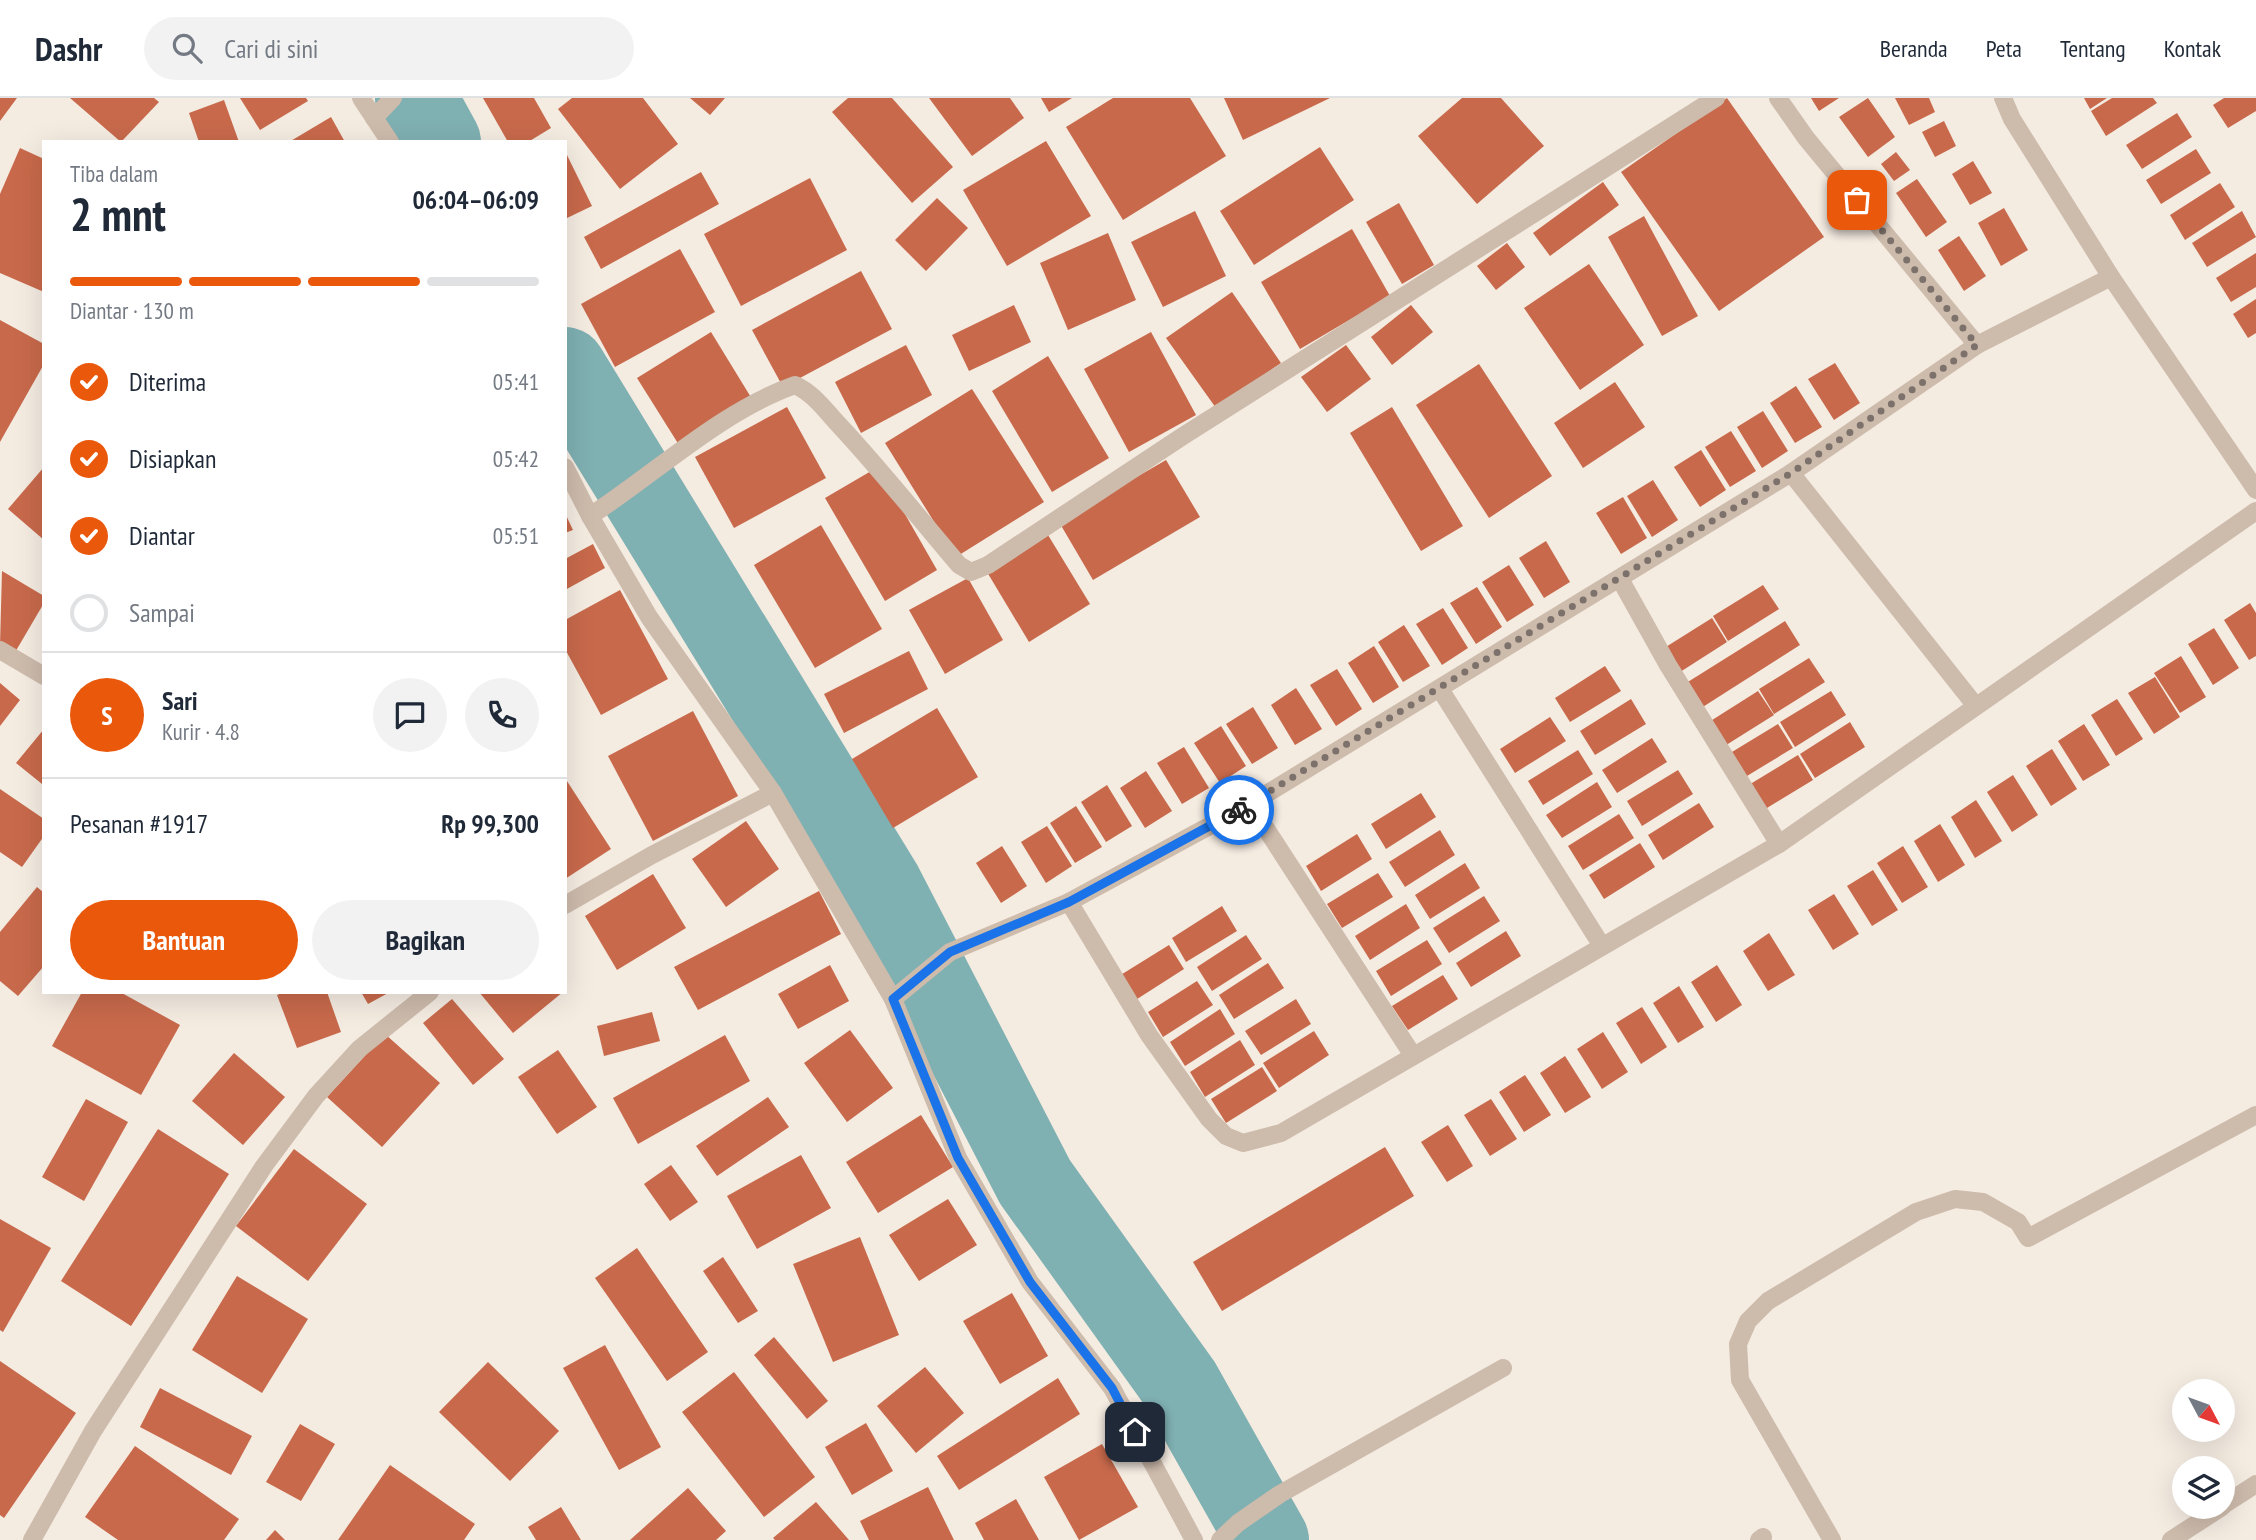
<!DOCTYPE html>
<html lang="id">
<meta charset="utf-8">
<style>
body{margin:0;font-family:"PT Sans Narrow",sans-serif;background:#f2f2f3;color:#1f2937;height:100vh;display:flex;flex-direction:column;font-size:26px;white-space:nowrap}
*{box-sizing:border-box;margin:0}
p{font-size:23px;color:#747a83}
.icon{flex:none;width:38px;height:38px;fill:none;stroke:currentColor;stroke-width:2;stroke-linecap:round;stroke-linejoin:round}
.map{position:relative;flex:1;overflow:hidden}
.drawer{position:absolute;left:42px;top:42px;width:525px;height:854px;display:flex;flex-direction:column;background:#fff;border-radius:0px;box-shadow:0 7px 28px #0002}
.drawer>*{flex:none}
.needle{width:46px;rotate:131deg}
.fabs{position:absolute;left:2172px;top:1281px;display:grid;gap:14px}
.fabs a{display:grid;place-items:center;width:63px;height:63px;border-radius:50%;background:#fff;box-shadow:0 7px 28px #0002;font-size:35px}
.pin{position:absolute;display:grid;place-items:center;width:60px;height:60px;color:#fff;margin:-30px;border-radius:14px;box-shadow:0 4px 10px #0006}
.courier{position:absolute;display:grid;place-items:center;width:70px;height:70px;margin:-35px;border:5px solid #1a73e8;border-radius:50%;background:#fff;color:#222;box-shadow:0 2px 9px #0007}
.overview em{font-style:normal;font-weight:700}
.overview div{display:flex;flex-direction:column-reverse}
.overview{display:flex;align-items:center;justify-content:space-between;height:119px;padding:0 28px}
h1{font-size:46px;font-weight:700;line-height:52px}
.bar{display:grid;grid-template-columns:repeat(4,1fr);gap:10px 7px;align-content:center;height:84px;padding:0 28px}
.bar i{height:9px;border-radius:5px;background:#e0e1e3}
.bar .selected{background:#ea580c}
.bar p{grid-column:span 4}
.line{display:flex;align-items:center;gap:18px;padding:0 28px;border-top:2px solid #e0e1e3}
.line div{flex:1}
.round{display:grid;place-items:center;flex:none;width:74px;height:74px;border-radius:37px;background:#f2f2f3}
ol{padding:0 28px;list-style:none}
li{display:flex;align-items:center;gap:21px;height:77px}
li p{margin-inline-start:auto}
li .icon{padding:7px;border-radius:50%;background:#ea580c;color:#fff;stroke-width:4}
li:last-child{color:#747a83}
li i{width:38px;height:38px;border:4px solid #e0e1e3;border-radius:50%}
.primary-button{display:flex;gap:14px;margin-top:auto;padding:14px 28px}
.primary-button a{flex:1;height:80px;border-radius:42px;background:#ea580c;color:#fff;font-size:28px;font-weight:700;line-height:80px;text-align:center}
.primary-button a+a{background:#f2f2f3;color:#1f2937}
header{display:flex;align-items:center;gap:42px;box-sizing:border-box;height:98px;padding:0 35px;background:#fff;border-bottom:2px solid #e0e1e3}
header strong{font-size:33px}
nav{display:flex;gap:38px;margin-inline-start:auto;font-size:24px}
.search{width:490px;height:63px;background:#f2f2f3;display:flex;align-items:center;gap:18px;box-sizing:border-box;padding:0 24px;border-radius:38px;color:#747a83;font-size:26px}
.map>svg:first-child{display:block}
</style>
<header>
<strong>Dashr</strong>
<div class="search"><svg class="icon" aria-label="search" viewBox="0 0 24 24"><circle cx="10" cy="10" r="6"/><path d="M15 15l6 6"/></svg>Cari di sini</div>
<nav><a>Beranda</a><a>Peta</a><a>Tentang</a><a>Kontak</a></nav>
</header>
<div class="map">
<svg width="2256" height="1442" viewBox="0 0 2256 1442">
<rect width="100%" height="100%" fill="#f4ebe1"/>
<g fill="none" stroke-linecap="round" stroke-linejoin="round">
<g stroke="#7fb0b2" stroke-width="82">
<path d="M416 0 440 44"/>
<path d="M565 270 882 788 1035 1084 1180 1286 1268 1442"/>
</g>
</g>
<g fill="#c8694b">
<path d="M0 0H17L0 23Z"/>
<path d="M70 0H154L159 4 121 44Z"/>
<path d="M240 0H306L308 3 260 32Z"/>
<path d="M483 0H534L551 30 528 44H508Z"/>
<path d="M572 0H643L678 46 620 91 558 11Z"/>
<path d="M690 0H725L710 17Z"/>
<path d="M848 0H892L953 69 912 105 832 14Z"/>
<path d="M929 0H1010L1024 20 972 58Z"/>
<path d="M1041 0H1072L1049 14Z"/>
<path d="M1113 0H1190L1226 58 1123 122 1066 29Z"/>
<path d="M1224 0H1330L1243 42Z"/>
<path d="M1462 0H1501L1544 48 1477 106 1418 38Z"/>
<path d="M1727 0 1824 139 1719 213 1621 74Z"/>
<path d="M1811 0H1839L1819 13Z"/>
<path d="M1868 0 1895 39 1868 59 1839 19Z"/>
<path d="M1895 0H1929L1935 14 1909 27Z"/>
<path d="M2084 0H2107L2090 11Z"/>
<path d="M2112 0H2153L2157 5 2106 38 2091 13Z"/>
<path d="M2224 0H2256V13L2228 30 2213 7Z"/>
<path d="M224 2 239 44H199L189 15Z"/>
<path d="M2177 15 2192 39 2142 71 2126 47Z"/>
<path d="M331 19 345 44H289Z"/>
<path d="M1944 23 1956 48 1935 59 1922 34Z"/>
<path d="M1046 43 1091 118 1007 168 963 92Z"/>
<path d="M1320 49 1354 102 1254 167 1220 113Z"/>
<path d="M20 50 44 61V194L0 175V96Z"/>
<path d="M2196 51 2211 75 2161 106 2146 82Z"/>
<path d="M565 53 592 108 565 121Z"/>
<path d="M1896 54 1910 72 1894 83 1881 66Z"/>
<path d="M1973 63 1992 95 1970 107 1952 76Z"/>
<path d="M701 74 719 106 601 171 584 139Z"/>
<path d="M810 80 847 152 741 208 704 136Z"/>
<path d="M1917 81 1947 124 1926 139 1896 95Z"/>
<path d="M1603 84 1619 107 1550 158 1533 135Z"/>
<path d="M2220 85 2235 109 2185 142 2170 117Z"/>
<path d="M937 100 968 130 926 173 895 142Z"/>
<path d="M1399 105 1434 167 1402 186 1366 124Z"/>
<path d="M2004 110 2028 152 2001 168 1978 125Z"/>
<path d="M1195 113 1226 178 1163 209 1131 144Z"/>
<path d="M2242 113 2256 139 2207 169 2192 145Z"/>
<path d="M1644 118 1698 218 1662 238 1608 139Z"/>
<path d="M1352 131 1390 198 1300 251 1261 184Z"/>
<path d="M1108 135 1136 202 1068 232 1040 165Z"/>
<path d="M1959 138 1986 178 1964 193 1938 152Z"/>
<path d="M1507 145 1525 169 1496 192 1477 168Z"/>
<path d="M680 151 715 214 615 269 581 206Z"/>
<path d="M2256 155V189L2231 204 2216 180Z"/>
<path d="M1589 166 1644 247 1580 292 1524 210Z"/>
<path d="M861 173 892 231 783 289 752 232Z"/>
<path d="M1232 194 1281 265 1216 310 1166 240Z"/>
<path d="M2256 201V235L2248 240 2233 216Z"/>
<path d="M1014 207 1031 244 969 273 952 237Z"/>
<path d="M1411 207 1433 234 1392 267 1371 239Z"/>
<path d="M0 222 44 246V266L0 344Z"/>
<path d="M711 234 752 301 679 347 637 280Z"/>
<path d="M1151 234 1196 317 1129 354 1084 271Z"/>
<path d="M906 247 932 297 861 335 835 284Z"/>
<path d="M1346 247 1371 281 1327 314 1301 279Z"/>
<path d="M1048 258 1109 360 1052 394 992 293Z"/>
<path d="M1835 265 1860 305 1834 322 1808 281Z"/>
<path d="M1479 266 1552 378 1489 420 1416 307Z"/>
<path d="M1615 284 1645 329 1583 370 1554 325Z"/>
<path d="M1796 288 1822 329 1795 345 1770 305Z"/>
<path d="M972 291 1044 404 956 459 885 345Z"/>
<path d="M787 309 826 380 734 430 695 359Z"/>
<path d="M1392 309 1463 428 1421 453 1350 335Z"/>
<path d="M1763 313 1788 353 1762 370 1737 329Z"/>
<path d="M1731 333 1756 373 1730 389 1705 349Z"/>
<path d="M1701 352 1726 392 1700 409 1674 369Z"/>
<path d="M1166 362 1200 419 1093 482 1059 424Z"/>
<path d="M44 369V442L8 411Z"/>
<path d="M878 369 937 472 885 503 825 400Z"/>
<path d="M1653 382 1678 422 1652 439 1627 398Z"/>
<path d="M1623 399 1647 440 1621 456 1596 415Z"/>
<path d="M565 415 573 432 565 435Z"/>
<path d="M821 427 882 531 815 570 754 467Z"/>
<path d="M1048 437 1090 506 1029 544 987 474Z"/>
<path d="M1546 443 1570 484 1544 500 1519 460Z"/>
<path d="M593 446 605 470 565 492V461Z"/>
<path d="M1509 467 1534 507 1507 524 1482 484Z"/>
<path d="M2 473 44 498V505L14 556 0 547Z"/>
<path d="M968 480 1003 542 945 576 909 512Z"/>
<path d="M1763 487 1779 511 1728 543 1713 518Z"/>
<path d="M1477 489 1502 529 1476 546 1450 505Z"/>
<path d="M620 492 668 581 601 617 565 551V522Z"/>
<path d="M2250 505 2256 515V558L2249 562 2224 522Z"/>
<path d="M1443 510 1468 550 1442 567 1416 526Z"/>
<path d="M1712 520 1727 544 1677 576 1661 552Z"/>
<path d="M1785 523 1800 547 1698 612 1683 587Z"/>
<path d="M1404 527 1430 568 1403 584 1378 544Z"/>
<path d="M2214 530 2239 570 2213 587 2188 546Z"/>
<path d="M1374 548 1399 589 1373 605 1348 565Z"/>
<path d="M909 553 928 591 844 635 824 596Z"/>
<path d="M2181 558 2206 599 2180 615 2154 575Z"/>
<path d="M1809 560 1825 584 1774 616 1759 591Z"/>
<path d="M1605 568 1621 593 1570 624 1555 600Z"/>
<path d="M1337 571 1362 611 1336 628 1310 587Z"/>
<path d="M2155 579 2180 619 2154 636 2128 595Z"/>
<path d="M0 585 20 602 0 628Z"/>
<path d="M1296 590 1322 631 1295 647 1271 607Z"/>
<path d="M1758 593 1774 617 1723 649 1709 624Z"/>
<path d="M1831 593 1846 617 1795 649 1780 624Z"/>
<path d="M1631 601 1646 626 1595 657 1580 633Z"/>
<path d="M2117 601 2143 641 2116 658 2091 617Z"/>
<path d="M1253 609 1278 650 1252 666 1226 626Z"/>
<path d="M937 610 978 679 893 730 852 661Z"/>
<path d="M693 613 738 698 653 743 608 658Z"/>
<path d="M1550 619 1566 643 1515 675 1500 651Z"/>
<path d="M1850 624 1865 649 1815 680 1800 656Z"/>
<path d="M1778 626 1793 650 1742 681 1727 657Z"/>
<path d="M2084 626 2110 667 2083 683 2058 643Z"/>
<path d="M1221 628 1246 668 1220 685 1194 645Z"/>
<path d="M44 631V684L42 686 16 665Z"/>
<path d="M1652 640 1667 664 1617 695 1602 672Z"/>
<path d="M1184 649 1209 690 1182 706 1157 665Z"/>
<path d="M2052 651 2077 691 2051 708 2026 668Z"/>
<path d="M1578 652 1593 676 1543 707 1528 683Z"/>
<path d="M1798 657 1813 682 1762 713 1747 688Z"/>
<path d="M1678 672 1693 696 1642 728 1627 703Z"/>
<path d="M1146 673 1172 713 1145 730 1120 690Z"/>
<path d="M2013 677 2038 717 2012 734 1987 694Z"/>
<path d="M565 680 611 751 565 781Z"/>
<path d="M1597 684 1612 709 1562 740 1546 717Z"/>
<path d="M1107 687 1132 728 1106 744 1081 704Z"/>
<path d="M0 691 44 721V738L22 769 0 754Z"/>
<path d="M1421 695 1436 719 1386 751 1371 726Z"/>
<path d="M1976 702 2002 743 1975 760 1951 719Z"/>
<path d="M1699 705 1714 729 1663 762 1648 737Z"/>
<path d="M1076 708 1102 749 1075 765 1050 725Z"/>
<path d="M1619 716 1634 740 1583 772 1568 748Z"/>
<path d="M746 723 779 771 726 809 692 761Z"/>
<path d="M1940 726 1965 767 1938 784 1914 743Z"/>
<path d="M1047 728 1072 768 1046 785 1021 744Z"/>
<path d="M1440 732 1455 757 1405 789 1389 764Z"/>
<path d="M1357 736 1372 761 1321 793 1306 768Z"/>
<path d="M1640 745 1655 769 1604 801 1589 777Z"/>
<path d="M1002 748 1027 788 1001 805 976 765Z"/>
<path d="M1903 748 1928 789 1902 805 1877 765Z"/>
<path d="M1465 765 1480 790 1430 821 1415 797Z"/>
<path d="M1873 772 1898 812 1872 828 1847 788Z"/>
<path d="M1378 775 1393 799 1342 830 1327 806Z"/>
<path d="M653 776 686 830 617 872 585 818Z"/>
<path d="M37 789 44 795V868L18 898 0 883V834Z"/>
<path d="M819 793 841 836 698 912 674 869Z"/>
<path d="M1834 796 1859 836 1833 852 1808 812Z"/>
<path d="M1484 798 1500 823 1449 855 1433 830Z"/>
<path d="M1406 806 1420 830 1370 862 1355 838Z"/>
<path d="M1222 808 1237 833 1186 864 1172 840Z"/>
<path d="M1506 833 1521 858 1471 889 1456 865Z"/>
<path d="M1769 835 1795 877 1768 893 1743 853Z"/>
<path d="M1246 837 1262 861 1212 893 1197 869Z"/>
<path d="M1427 842 1442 866 1391 898 1376 873Z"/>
<path d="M1169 847 1184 871 1134 903 1119 878Z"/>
<path d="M1268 865 1284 890 1234 921 1219 897Z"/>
<path d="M830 867 849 903 798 931 778 896Z"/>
<path d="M1717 867 1742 907 1716 924 1691 884Z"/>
<path d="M1443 877 1458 901 1408 932 1392 908Z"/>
<path d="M1197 883 1213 907 1163 939 1148 914Z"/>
<path d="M1679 888 1704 929 1678 945 1653 905Z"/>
<path d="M82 894H120L180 927 141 997 52 948Z"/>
<path d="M284 894H327L341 934 297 950 277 897Z"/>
<path d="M361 894H390L368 906Z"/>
<path d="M479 894H563L513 935Z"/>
<path d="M452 901 504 961 473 987 423 925Z"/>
<path d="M1296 901 1311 926 1261 957 1245 933Z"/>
<path d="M1642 909 1667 949 1641 966 1616 925Z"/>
<path d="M1220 911 1235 936 1185 968 1170 944Z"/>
<path d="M652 914 660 943 604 958 597 928Z"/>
<path d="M850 932 893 990 847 1024 804 965Z"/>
<path d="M1314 933 1329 957 1279 990 1263 965Z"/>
<path d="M1603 934 1628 974 1602 991 1577 951Z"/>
<path d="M385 936 440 985 382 1049 327 999Z"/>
<path d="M725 937 750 983 638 1046 613 1000Z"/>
<path d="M1240 942 1255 967 1205 999 1190 974Z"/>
<path d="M558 952 597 1009 557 1036 518 979Z"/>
<path d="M234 955 285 999 243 1047 192 1003Z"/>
<path d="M1565 958 1591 999 1565 1015 1540 975Z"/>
<path d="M1262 969 1277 993 1226 1025 1211 1001Z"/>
<path d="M1525 977 1551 1017 1524 1034 1499 994Z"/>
<path d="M768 999 789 1029 717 1078 696 1048Z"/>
<path d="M86 1001 128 1024 84 1103 42 1079Z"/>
<path d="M1491 1001 1517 1041 1490 1058 1464 1017Z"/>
<path d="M921 1017 953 1069 878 1115 846 1064Z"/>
<path d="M1448 1027 1473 1068 1447 1084 1421 1044Z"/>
<path d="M158 1031 229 1076 131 1228 61 1183Z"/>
<path d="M1385 1049 1414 1098 1222 1213 1193 1164Z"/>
<path d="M294 1051 367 1106 308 1183 236 1128Z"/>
<path d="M801 1057 831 1110 757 1151 727 1098Z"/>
<path d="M671 1067 698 1104 670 1123 644 1086Z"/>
<path d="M948 1101 977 1147 919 1183 889 1137Z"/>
<path d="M0 1121 51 1150 3 1234 0 1232Z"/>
<path d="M860 1139 899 1237 833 1264 793 1166Z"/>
<path d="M637 1150 708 1254 667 1283 595 1180Z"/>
<path d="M723 1159 758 1213 738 1225 703 1173Z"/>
<path d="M237 1178 308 1221 262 1295 192 1252Z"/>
<path d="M1012 1195 1048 1258 1000 1286 963 1223Z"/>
<path d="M774 1239 828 1303 807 1321 754 1257Z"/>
<path d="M605 1247 661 1349 619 1372 563 1270Z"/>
<path d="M0 1263 76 1315 4 1420 0 1417Z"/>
<path d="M488 1264 559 1333 510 1383 439 1314Z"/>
<path d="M925 1269 964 1315 916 1355 877 1308Z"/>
<path d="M734 1274 815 1379 764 1419 682 1314Z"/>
<path d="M1058 1280 1080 1316 959 1392 937 1358Z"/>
<path d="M160 1290 252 1338 231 1377 140 1329Z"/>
<path d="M866 1325 893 1373 852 1397 825 1349Z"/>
<path d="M300 1326 335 1346 301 1403 266 1384Z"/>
<path d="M1102 1346 1138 1409 1079 1442 1044 1379Z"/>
<path d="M135 1348 239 1421 224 1442H118L85 1419Z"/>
<path d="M390 1367 475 1426 464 1442H338Z"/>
<path d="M928 1389 954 1442H869L860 1423Z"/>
<path d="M688 1390 726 1433 716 1442H630Z"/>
<path d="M1016 1401 1039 1442H984L975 1425Z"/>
<path d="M816 1404 849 1442H775L773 1440Z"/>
<path d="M561 1409 581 1442H536L528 1429Z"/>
<path d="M275 1432 285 1442H266Z"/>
</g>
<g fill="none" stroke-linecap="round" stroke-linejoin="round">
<g stroke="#cdbbac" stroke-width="18">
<path d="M361 0 390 44"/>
<path d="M1778 0 1806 40 1977 247"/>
<path d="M2003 0 2012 21 2111 179"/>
<path d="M374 20 393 0"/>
<path d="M565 369 590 418 649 519 773 695 893 901 958 1060 1030 1184 1112 1290 1194 1442"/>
<path d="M1791 375 1975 607"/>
<path d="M590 418C655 376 721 313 795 287 813 295 825 312 839 327 881 372 919 420 959 467L971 474 988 467 1183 338 1716 0"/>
<path d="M1620 481 1668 567 1779 746"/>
<path d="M0 552 44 578"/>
<path d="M1440 591 1602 848"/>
<path d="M1250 706 1412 956"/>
<path d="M1069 804 1149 937 1209 1021 1226 1038 1243 1045 1281 1035 1779 746 2256 413"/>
<path d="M565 807 652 757 773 695"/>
<path d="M893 901 950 854 1069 804 1250 706 1791 375 1977 247 2111 179 2256 392"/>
<path d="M2222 1408 2256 1386"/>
<path d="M32 1442 93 1333 264 1068 316 998 359 951 430 894"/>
<path d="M1220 1442 1238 1425 1280 1396 1503 1270"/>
<path d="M1759 1442 1763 1439"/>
<path d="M1832 1442 1740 1282 1738 1246 1748 1223 1768 1203 1916 1114 1955 1101 1983 1104 2018 1124 2028 1140 2256 1017"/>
<path d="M2171 1442 2222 1409"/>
</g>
</g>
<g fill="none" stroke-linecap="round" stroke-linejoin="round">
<path stroke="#7c716b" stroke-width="7" stroke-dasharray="0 12.6" d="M1239 712 1791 375 1977 247 1857 102"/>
<path stroke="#1a73e8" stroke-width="9" d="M1135 1334 1112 1290 1030 1184 958 1060 893 901 950 854 1069 804 1239 712"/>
</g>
</svg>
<div class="fabs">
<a><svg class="needle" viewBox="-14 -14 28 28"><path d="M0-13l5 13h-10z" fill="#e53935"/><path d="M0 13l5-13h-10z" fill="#747a83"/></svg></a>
<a><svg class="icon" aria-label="layers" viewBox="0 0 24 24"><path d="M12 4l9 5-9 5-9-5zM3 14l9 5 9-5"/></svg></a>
</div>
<div class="pin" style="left:1857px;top:102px;background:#ea580c"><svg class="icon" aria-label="bag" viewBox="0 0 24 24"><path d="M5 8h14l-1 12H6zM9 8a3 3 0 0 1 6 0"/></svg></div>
<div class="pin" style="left:1135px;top:1334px;background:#1f2937"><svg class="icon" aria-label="home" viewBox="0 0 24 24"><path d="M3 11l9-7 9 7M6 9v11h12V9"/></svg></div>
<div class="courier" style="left:1239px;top:712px"><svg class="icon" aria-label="bike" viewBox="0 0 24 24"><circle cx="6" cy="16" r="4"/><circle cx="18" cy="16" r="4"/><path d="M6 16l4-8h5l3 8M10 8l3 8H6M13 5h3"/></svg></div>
<section class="drawer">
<div class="overview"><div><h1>2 mnt</h1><p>Tiba dalam</p></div><em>06:04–06:09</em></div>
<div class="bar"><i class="selected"></i><i class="selected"></i><i class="selected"></i><i></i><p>Diantar · 130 m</p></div>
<ol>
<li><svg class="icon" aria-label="check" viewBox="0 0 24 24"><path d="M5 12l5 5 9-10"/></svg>Diterima<p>05:41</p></li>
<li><svg class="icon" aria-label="check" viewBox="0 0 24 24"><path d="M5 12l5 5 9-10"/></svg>Disiapkan<p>05:42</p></li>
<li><svg class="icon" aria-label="check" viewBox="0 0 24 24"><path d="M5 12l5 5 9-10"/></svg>Diantar<p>05:51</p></li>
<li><i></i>Sampai</li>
</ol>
<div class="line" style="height:126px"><b class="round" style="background:#ea580c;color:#fff">S</b><div><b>Sari</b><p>Kurir · 4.8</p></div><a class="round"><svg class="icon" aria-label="chat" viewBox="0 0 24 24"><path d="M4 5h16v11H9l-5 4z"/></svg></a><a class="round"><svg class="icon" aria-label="phone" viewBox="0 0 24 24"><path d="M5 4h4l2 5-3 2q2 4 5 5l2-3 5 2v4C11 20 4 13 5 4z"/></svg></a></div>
<div class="line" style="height:91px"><div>Pesanan #1917</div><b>Rp 99,300</b></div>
<div class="primary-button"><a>Bantuan</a><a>Bagikan</a></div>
</section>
</div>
